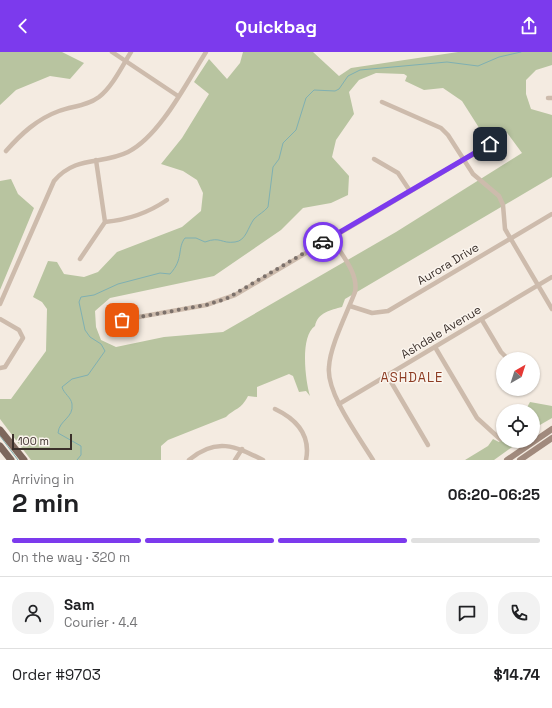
<!DOCTYPE html>
<meta charset="utf-8">
<style>
body{margin:0;font-family:"Space Grotesk",sans-serif;background:#f2f2f2;color:#202124;height:100vh;display:flex;flex-direction:column;font-size:15px;white-space:nowrap}
*{box-sizing:border-box;margin:0}
p{font-size:13px;color:#757577}
.icon{flex:none;width:22px;height:22px;fill:none;stroke:currentColor;stroke-width:2;stroke-linecap:round;stroke-linejoin:round}
.map{position:relative;height:408px;overflow:hidden}
.drawer{display:flex;flex-direction:column;background:#fff;flex:1}
.drawer>*{flex:none}
.needle{width:26px;rotate:39deg}
.buttons{position:absolute;left:496px;top:300px;display:grid;gap:8px}
.buttons a{display:grid;place-items:center;width:44px;height:44px;border-radius:50%;background:#fff;box-shadow:0 1px 3px #0004;font-size:20px}
.scale{position:absolute;left:12px;bottom:10px;width:60px;box-sizing:border-box;padding-left:4px;border:2px solid #3b302b;border-top:0;font-size:11px;line-height:14px;white-space:nowrap;color:#3b302b;-webkit-text-stroke:3px #fbf5ee;paint-order:stroke}
.pin{position:absolute;display:grid;place-items:center;width:34px;height:34px;color:#fff;margin:-17px;border-radius:8px;box-shadow:0 2px 6px #0006}
.courier{position:absolute;display:grid;place-items:center;width:40px;height:40px;margin:-20px;border:3px solid #7c3aed;border-radius:50%;background:#fff;color:#222;box-shadow:0 1px 5px #0007}
.summary em{font-style:normal;font-weight:700}
.summary div{display:flex;flex-direction:column-reverse}
.summary{display:flex;align-items:center;justify-content:space-between;height:68px;padding:0 12px}
h1{font-size:26px;font-weight:700;line-height:30px}
.bar{display:grid;grid-template-columns:repeat(4,1fr);gap:6px 4px;align-content:center;height:48px;padding:0 12px}
.bar i{height:5px;border-radius:3px;background:#e0e0e0}
.bar .current{background:#7c3aed}
.bar p{grid-column:span 4}
.line{display:flex;align-items:center;gap:10px;padding:0 12px;border-top:1px solid #e0e0e0}
.line div{flex:1}
.round{display:grid;place-items:center;flex:none;width:42px;height:42px;border-radius:16px;background:#f2f2f2}
header{display:flex;justify-content:space-between;align-items:center;height:52px;padding:0 12px;background:#7c3aed;color:#fff;font-size:18px;font-weight:700}
.map>svg:first-child{display:block}
</style>
<header><svg class="icon" aria-label="back" viewBox="0 0 24 24"><path d="M15 5l-7 7 7 7"/></svg>Quickbag<svg class="icon" aria-label="share" viewBox="0 0 24 24"><path d="M12 15V3M7 8l5-5 5 5M5 13v7h14v-7"/></svg></header>
<div class="map">
<svg width="552" height="408" viewBox="0 0 552 408">
<rect width="100%" height="100%" fill="#f4ebe1"/>
<g fill="#b8c4a0" fill-rule="evenodd">
<path d="M0 0H62L84 11 70 27 50 24 16 38 0 53Z"/>
<path d="M243 0H313L339 24 351 16 458 0H552V13L536 18 526 28V42L531 57 552 63V125L345 247 342 255C331 258 318 260 315 274 300 284 305 327 310 344L306 339 299 340 293 324 289 322 257 335V345L248 344C241 358 235 356 226 365L168 388 161 394V408H31L0 367V347H11L46 299 47 257 42 250 33 245 48 209 57 210 64 222 84 225 98 220 117 200 182 175 201 159 203 141 197 128 183 119 161 112 182 86 209 42 194 30 209 7 227 27 240 11ZM376 21 404 22 407 24 405 29 424 38 443 36 462 49 483 82 497 75 505 78 522 101 396 180 223 280 164 285 116 295 101 288 96 275 95 259 110 246 214 224 281 178 303 156 331 151 348 143 349 124 332 105 336 88 354 62 349 40 359 28Z"/>
<path d="M11 127 18 142 34 156 0 238V129Z"/>
<path d="M530 350 552 354V366L533 377V359H525Z"/>
<path d="M503 384V389L519 390 494 408H465L488 394 493 387 499 390Z"/>
</g>
<g fill="none" stroke-linecap="round" stroke-linejoin="round">
<g stroke="#7fb0b2" stroke-width="1">
<path d="M0 384 18 408"/>
<path d="M77 408 81 403V394L58 381C59 368 74 366 72 352 71 345 64 342 62 335L72 327 88 323 105 299 101 292 90 285 85 278 79 250 81 245 94 243 118 232 160 221 170 222C184 207 177 196 185 186H196L205 190C221 184 221 192 235 190 246 189 248 175 254 167 259 162 264 160 268 155L273 115 279 107 283 91 296 78 306 46 314 38 335 39 339 37 348 24 360 18 447 10 478 14 499 5 521 0"/>
</g>
<g stroke="#cdbbac" stroke-width="4.5">
<path d="M112 0 178 44"/>
<path d="M548 46H552"/>
<path d="M382 50 441 76 448 83 473 122 499 144 503 153 505 177 552 257"/>
<path d="M6 99C21 82 37 67 59 59 73 54 87 54 99 45 113 34 122 14 131 0"/>
<path d="M374 107 398 121 410 139"/>
<path d="M105 170C127 168 148 161 167 148"/>
<path d="M331 185C340 201 359 221 355 240 347 261 330 294 329 315 326 341 359 385 373 408"/>
<path d="M80 207 105 170 96 108"/>
<path d="M0 252 54 129C76 103 102 113 128 100 160 84 187 30 206 0"/>
<path d="M350 254 372 261 388 259 552 162"/>
<path d="M0 267 19 278 23 286 5 315 0 316"/>
<path d="M122 268 206 253 235 243 504 84"/>
<path d="M482 268 501 300 508 307"/>
<path d="M435 295 477 366 500 387"/>
<path d="M387 323 428 393"/>
<path d="M339 352 552 225"/>
<path d="M275 357C296 367 311 383 306 408"/>
<path d="M189 408C216 385 235 394 263 408"/>
<path d="M235 408 242 397"/>
</g>
<g stroke="#a18a7d" stroke-width="6">
<path d="M507 408 552 377"/>
<path d="M520 408 552 386"/>
</g>
<g stroke="#7d675c" stroke-width="7">
<path d="M0 378 24 408"/>
<path d="M0 394 11 408"/>
</g>
</g>
<g fill="none" stroke-linecap="round" stroke-linejoin="round">
<path stroke="#7c716b" stroke-width="4" stroke-dasharray="0 7.2" d="M122 268 206 253 226 247 323 190"/>
<path stroke="#7c3aed" stroke-width="5" d="M323 190 490 92"/>
</g>
<g text-anchor="middle" dominant-baseline="central" stroke-width="3" stroke-linejoin="round" paint-order="stroke">
<g font-size="12" fill="#3b302b" stroke="#fbf5ee">
<text transform="translate(448 212) rotate(-31)">Aurora Drive</text>
<text transform="translate(441 280) rotate(-31)">Ashdale Avenue</text>
</g>
<g font-size="13" letter-spacing="1" fill="#8c3b22" stroke="#fbf5ee">
<text x="412" y="325">ASHDALE</text>
</g>
</g>
</svg>
<div class="buttons">
<a><svg class="needle" viewBox="-14 -14 28 28"><path d="M0-13l5 13h-10z" fill="#e53935"/><path d="M0 13l5-13h-10z" fill="#757577"/></svg></a>
<a><svg class="icon" aria-label="locate" viewBox="0 0 24 24"><circle cx="12" cy="12" r="6"/><path d="M12 2v4M12 18v4M2 12h4M18 12h4"/></svg></a>
</div>
<div class="scale">100 m</div>
<div class="pin" style="left:122px;top:268px;background:#ea580c"><svg class="icon" aria-label="bag" viewBox="0 0 24 24"><path d="M5 8h14l-1 12H6zM9 8a3 3 0 0 1 6 0"/></svg></div>
<div class="pin" style="left:490px;top:92px;background:#1f2937"><svg class="icon" aria-label="home" viewBox="0 0 24 24"><path d="M3 11l9-7 9 7M6 9v11h12V9"/></svg></div>
<div class="courier" style="left:323px;top:190px"><svg class="icon" aria-label="car" viewBox="0 0 24 24"><path d="M5 17H2v-5l4-1 3-4h7l3 4 3 1v5h-3M9 17h6M6 11h13"/><circle cx="7" cy="17" r="2"/><circle cx="17" cy="17" r="2"/></svg></div>
</div>
<section class="drawer">
<div class="summary"><div><h1>2 min</h1><p>Arriving in</p></div><em>06:20–06:25</em></div>
<div class="bar"><i class="current"></i><i class="current"></i><i class="current"></i><i></i><p>On the way · 320 m</p></div>
<div class="line" style="height:72px"><a class="round"><svg class="icon" aria-label="person" viewBox="0 0 24 24"><circle cx="12" cy="8" r="4"/><path d="M4 21q1-7 8-7t8 7"/></svg></a><div><b>Sam</b><p>Courier · 4.4</p></div><a class="round"><svg class="icon" aria-label="chat" viewBox="0 0 24 24"><path d="M4 5h16v11H9l-5 4z"/></svg></a><a class="round"><svg class="icon" aria-label="phone" viewBox="0 0 24 24"><path d="M5 4h4l2 5-3 2q2 4 5 5l2-3 5 2v4C11 20 4 13 5 4z"/></svg></a></div>
<div class="line" style="height:52px"><div>Order #9703</div><b>$14.74</b></div>
</section>
